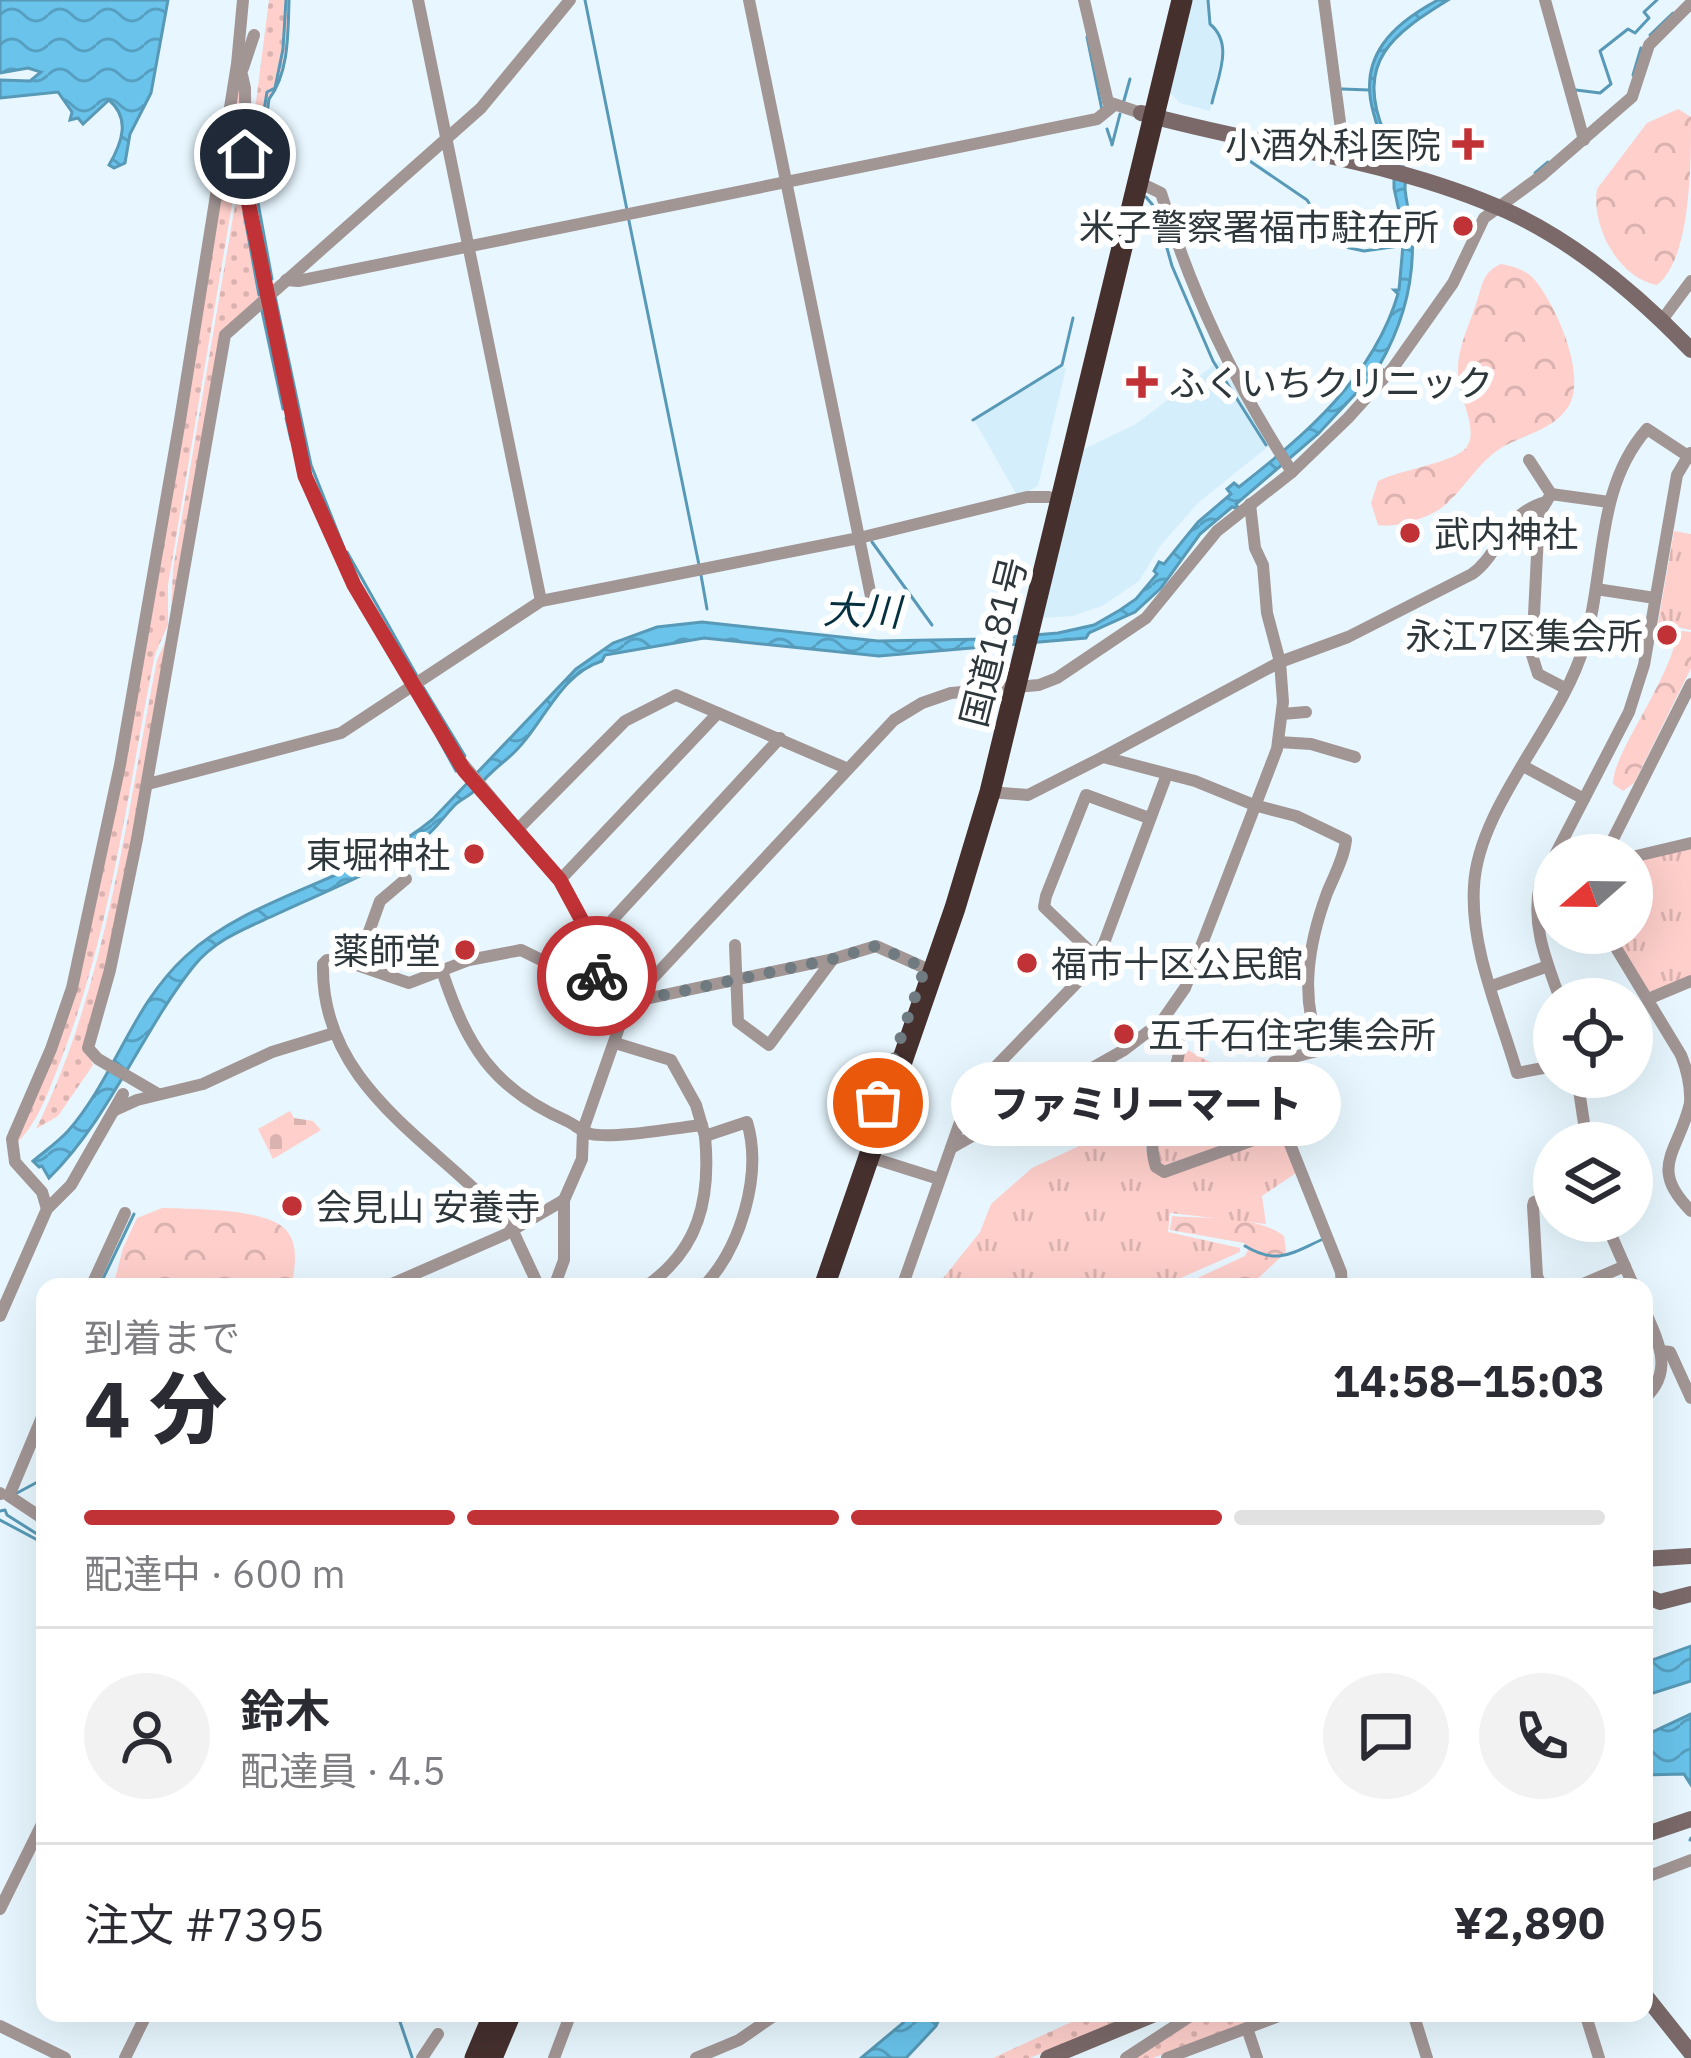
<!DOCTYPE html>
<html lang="ja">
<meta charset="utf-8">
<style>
body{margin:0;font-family:"IBM Plex Sans","Noto Sans JP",sans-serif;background:#f2f2f3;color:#2b2b33;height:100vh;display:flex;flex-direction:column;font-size:45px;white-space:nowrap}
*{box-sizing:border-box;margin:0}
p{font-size:39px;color:#7c7c81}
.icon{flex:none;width:66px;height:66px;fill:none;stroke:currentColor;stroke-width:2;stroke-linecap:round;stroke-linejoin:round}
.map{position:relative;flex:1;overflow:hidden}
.drawer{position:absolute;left:36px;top:1278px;width:1617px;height:744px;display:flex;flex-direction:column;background:#fff;border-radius:24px;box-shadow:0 12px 48px #0002}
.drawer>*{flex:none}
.needle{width:78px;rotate:250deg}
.controls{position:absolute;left:1533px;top:834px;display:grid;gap:24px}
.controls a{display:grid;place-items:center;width:120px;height:120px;border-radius:50%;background:#fff;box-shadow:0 12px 48px #0002;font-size:60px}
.pin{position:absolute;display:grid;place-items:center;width:102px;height:102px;color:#fff;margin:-51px;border:6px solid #fff;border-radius:50%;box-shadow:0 3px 12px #0007}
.courier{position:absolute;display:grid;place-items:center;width:120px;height:120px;margin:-60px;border:9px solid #c13237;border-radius:50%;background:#fff;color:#222;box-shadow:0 3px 15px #0007}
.bubble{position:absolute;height:84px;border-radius:42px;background:#fff;box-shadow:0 12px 48px #0002;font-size:39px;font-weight:800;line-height:84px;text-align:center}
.headline em{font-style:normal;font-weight:800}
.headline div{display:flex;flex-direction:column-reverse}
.headline{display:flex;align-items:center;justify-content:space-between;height:204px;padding:0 48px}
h1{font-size:78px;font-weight:800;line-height:90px}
.bar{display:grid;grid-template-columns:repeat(4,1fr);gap:18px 12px;align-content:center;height:144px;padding:0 48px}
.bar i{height:15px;border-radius:9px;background:#e1e1e2}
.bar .selected{background:#c13237}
.bar p{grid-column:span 4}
.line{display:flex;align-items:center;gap:30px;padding:0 48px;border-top:3px solid #e1e1e2}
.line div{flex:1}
.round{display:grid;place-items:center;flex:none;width:126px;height:126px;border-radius:63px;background:#f2f2f3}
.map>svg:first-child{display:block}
</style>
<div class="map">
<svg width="1691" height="2058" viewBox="0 0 1691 2058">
<defs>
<pattern id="grass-dots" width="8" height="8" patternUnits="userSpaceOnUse" patternTransform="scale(3)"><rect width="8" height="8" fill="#fecfcb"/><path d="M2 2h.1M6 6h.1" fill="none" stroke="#dab2af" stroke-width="1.8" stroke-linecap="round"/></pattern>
<pattern id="forest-crowns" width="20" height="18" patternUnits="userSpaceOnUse" patternTransform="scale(3)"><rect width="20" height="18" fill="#fecfcb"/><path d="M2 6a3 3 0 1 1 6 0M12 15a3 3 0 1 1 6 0" fill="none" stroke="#dab2af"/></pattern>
<pattern id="cemetery-stones" width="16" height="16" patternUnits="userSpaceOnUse" patternTransform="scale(3)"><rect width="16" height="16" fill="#fecfcb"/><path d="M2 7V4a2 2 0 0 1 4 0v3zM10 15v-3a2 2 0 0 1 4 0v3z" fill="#dab2af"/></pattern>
<pattern id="park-tufts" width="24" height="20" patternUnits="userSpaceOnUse" patternTransform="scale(3)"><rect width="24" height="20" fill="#fecfcb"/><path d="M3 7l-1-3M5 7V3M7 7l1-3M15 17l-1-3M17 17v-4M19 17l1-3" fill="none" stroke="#dab2af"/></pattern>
<pattern id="water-waves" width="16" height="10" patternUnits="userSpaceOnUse" patternTransform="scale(3)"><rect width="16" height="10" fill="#69c3eb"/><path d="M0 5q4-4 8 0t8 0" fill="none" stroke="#579fc0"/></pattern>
</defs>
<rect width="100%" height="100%" fill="#e8f7ff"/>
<g fill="#d4eefc">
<path d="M1192 0H1207L1209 23 1218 33 1222 50 1210 111 1180 103 1169 92Z"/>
<path d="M1219 361 1270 445 1199 502 1160 546 1139 581 1102 606 1073 616 1042 618 1082 450 1136 424Z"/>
<path d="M1061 367 1066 368 1038 486 1018 497 974 420Z"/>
</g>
<g fill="url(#grass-dots)">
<path d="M269 0H289L286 48 277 87 268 100 255 185 273 284 269 282 248 165Z"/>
<path d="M240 79V157L168 585V625L155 654C128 789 111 931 61 1060 49 1089 40 1119 18 1142V1130L75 984Z"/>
<path d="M242 164 262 295 227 328 171 612 173 569Z"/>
<path d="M170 632 114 946 86 1046 93 1065 58 1116 36 1129C107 985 126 817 157 660Z"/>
<path d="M1091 2013H1136L1030 2058H993Z"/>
<path d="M1201 2013H1272L1153 2058H1131Z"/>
</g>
<g fill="url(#forest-crowns)">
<path d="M1678 109 1691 117C1691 164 1691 259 1657 285 1618 278 1591 226 1597 189L1647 123Z"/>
<path d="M1501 264C1513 266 1526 270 1534 279 1556 305 1588 376 1568 407 1553 431 1520 435 1498 450 1475 466 1462 493 1440 509 1425 519 1395 528 1378 525L1371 503 1378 481C1399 470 1453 463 1466 448 1479 432 1461 401 1459 383 1454 352 1468 330 1477 301 1483 283 1483 272 1501 264Z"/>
<path d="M1682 631 1691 632V668L1634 783 1623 791 1613 784C1612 754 1671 679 1677 633Z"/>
<path d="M162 1208C190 1209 267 1208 286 1230 300 1246 294 1268 292 1287H113L123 1248 137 1218Z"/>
<path d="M1172 1216C1206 1219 1256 1215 1284 1236L1286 1252 1249 1287H1178L1245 1256 1248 1250 1244 1243 1170 1230Z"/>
</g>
<path fill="url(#cemetery-stones)" d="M290 1111 294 1118 313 1121 321 1130 273 1159 258 1129Z"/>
<g fill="url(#park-tufts)">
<path d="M1674 531 1691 534V630L1658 623Z"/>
<path d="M1691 848V977L1649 992 1612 933H1632V862Z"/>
<path d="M1184 1048 1259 1088 1277 1123 1273 1129 1162 1166 1152 1145Z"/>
<path d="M1154 1111C1148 1133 1139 1153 1156 1172L1277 1135 1282 1138 1296 1173 1262 1196 1266 1224 1170 1213 1168 1232 1240 1248V1252L1160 1287H936L980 1232 991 1204 1032 1168Z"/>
</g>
<g fill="url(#water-waves)" stroke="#5799b6" stroke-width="3">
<path d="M0 0H168L151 93 130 134 125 163 114 168 109 165C123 141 130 118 109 100L83 124 78 118 70 120 72 112 58 92 0 98V80L30 81 41 72 28 68 0 73Z"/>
<path d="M1438 0H1448C1393 34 1355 61 1384 132 1389 146 1403 155 1406 169 1407 175 1405 182 1405 188 1406 203 1411 218 1412 234 1415 281 1402 326 1379 366L1384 371 1378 378 1373 375 1318 434 1236 504 1239 509 1232 507 1200 534 1161 588 1135 612 1089 633 1086 638 879 656 704 638 605 655 602 661C557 675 542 730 508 758 495 769 487 775 476 789 472 795 461 799 455 805 444 816 436 829 424 838 380 871 326 891 277 914 247 928 215 939 193 967 141 1033 110 1118 49 1178L42 1166 39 1167 33 1161C45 1151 58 1142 68 1131 115 1077 132 1005 186 956 253 894 362 879 433 819L576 669 613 643 657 627 702 622 878 641 986 639 1058 633 1094 625 1120 610 1136 599 1157 574 1154 571 1159 562 1164 564 1198 522 1231 494 1227 489 1234 483 1239 487C1305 435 1373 378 1398 294L1394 290H1399L1404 234 1394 188V153C1380 140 1378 129 1373 111 1358 56 1393 24 1438 0Z"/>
<path d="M1691 1646V1681L1644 1696V1663Z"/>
<path d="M1691 1714V1785L1684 1774 1644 1775V1736Z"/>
<path d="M909 2013H942L936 2026 906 2058H861L903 2023Z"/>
</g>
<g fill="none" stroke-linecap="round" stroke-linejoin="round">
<g stroke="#5799b6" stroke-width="3">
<path d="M585 0 627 210"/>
<path d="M1208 0 1210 24C1234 44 1218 76 1212 103"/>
<path d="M1650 35 1673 13"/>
<path d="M1087 37 1102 110"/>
<path d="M1633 75 1641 48"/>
<path d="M1342 89 1369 90"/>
<path d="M1576 90 1600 93 1611 84 1600 51 1628 29 1635 33 1649 18 1644 12 1657 0"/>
<path d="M1123 104 1130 79"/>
<path d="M1107 129 1112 144"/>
<path d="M1112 145 1120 114"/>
<path d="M1238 153 1307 200 1336 245 1364 251 1406 245"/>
<path d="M1535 173 1548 162"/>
<path d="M252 183 267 92 275 88 283 49 286 0"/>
<path d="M1146 197 1156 209 1172 266 1213 361 1266 445"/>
<path d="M244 213 259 295"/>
<path d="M629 221 699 565"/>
<path d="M272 279 256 192 269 99C289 73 288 33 289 0"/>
<path d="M275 296 311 465 344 548"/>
<path d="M262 311 283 409"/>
<path d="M286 418 291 440"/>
<path d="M973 420 1062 365 1073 318"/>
<path d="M872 542 932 625"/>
<path d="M347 552 417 676"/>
<path d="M701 575 707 609"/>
<path d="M423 687 465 756"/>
<path d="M438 738 456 771"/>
<path d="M1245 1246C1277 1265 1290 1254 1321 1240"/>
<path d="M99 1287 134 1214"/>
<path d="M17 1493 45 1478"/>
<path d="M0 1511 5 1510 7 1515 45 1539"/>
<path d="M0 1520 45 1544"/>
<path d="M1690 1840 1691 1838"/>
<path d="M397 2013 412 2057"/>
<path d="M1289 2017 1300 2013"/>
</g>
<g stroke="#a29695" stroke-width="12">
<path d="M418 0 541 601"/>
<path d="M749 0 874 611"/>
<path d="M1084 0 1108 102 1141 113"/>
<path d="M1324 0 1343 145 1339 158"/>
<path d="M1545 0 1584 140"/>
<path d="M240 66 245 88 246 191 305 476 354 585 453 752 560 880 581 917 593 941 599 986"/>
<path d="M243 68 254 35"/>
<path d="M1138 182 1161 193C1192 295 1234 382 1292 472"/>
<path d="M286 280 298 281 1097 119 1113 106"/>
<path d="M1662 320 1691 281"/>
<path d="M1529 460 1551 494"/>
<path d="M1250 504 1255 548 1263 565 1267 613 1280 662 1348 637 1472 574C1500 555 1503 513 1546 502"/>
<path d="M1596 589 1655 598"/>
<path d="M1565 688 1538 674 1532 655 1539 514 1551 494 1609 502"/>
<path d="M1282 714 1306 712"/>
<path d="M1278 742 1311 744 1355 757"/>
<path d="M1523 766 1584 799"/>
<path d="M148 784 341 733 541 601 859 538 1027 497H1049"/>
<path d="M989 792 1028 795 1103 757 1195 781 1254 805 1296 816 1346 840C1344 858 1334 876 1327 893 1308 945 1299 998 1321 1050L1274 1062 1261 1082 1284 1129"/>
<path d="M517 830 625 721 676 695 846 768"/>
<path d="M1605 855 1691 684"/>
<path d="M1632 857 1691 843"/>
<path d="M560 880 718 713"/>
<path d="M1607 933 1681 1055C1687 1070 1691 1086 1690 1103 1679 1152 1647 1167 1691 1211"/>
<path d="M593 941 780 738"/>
<path d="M735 945 738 1022 769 1045 833 959"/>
<path d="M1096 957 1044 907 1046 896 1086 795 1149 818"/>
<path d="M357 965 380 901 406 879"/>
<path d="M442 971C467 1046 492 1088 567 1121 575 1125 583 1132 591 1134 613 1139 676 1128 702 1125"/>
<path d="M1492 986 1548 966"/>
<path d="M639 993 650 998 833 959 876 946 925 968"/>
<path d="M1560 999C1546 960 1531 925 1540 884L1629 712 1644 665 1677 475 1690 453"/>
<path d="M1648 999 1691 981"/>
<path d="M1162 1021 1176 1031C1193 1067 1138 1114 1156 1167L1164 1172 1284 1129 1341 1272 1342 1287"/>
<path d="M615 1043 671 1060 696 1105 705 1136 747 1122C763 1175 740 1249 703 1287"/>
<path d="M1321 1050 1352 1041"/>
<path d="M1554 1066 1517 1073C1500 1014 1470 949 1474 886 1478 806 1562 723 1584 646 1606 573 1594 489 1647 429L1691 458"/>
<path d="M1577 1077 1587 1143"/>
<path d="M158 1094 98 1059 88 1048 110 970 137 839 225 335 481 108 570 0"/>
<path d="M115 1110 137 1100 203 1084 272 1052 334 1033"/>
<path d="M951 1148 1124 1050 1162 1021 1185 988 1277 749 1283 702 1280 662 1103 757"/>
<path d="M866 1156 939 1179"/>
<path d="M47 1209 42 1192 15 1162 12 1139 51 1049 72 988 120 765 180 420 237 64 243 0"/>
<path d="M1605 1221 1634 1287"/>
<path d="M91 1287 125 1213"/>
<path d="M385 1287 504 1235 564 1200"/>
<path d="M539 1287 512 1229 500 1214C428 1138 320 1083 323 964L327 960 357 965 409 983 469 960 521 950 629 1003"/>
<path d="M554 1287 564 1260V1200L582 1159 583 1130 622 1019 639 993 894 720 922 703 951 693 1039 685 1057 678 1146 618 1217 531 1292 472 1348 418 1393 368 1453 283 1484 218 1541 176 1632 97 1649 45 1691 3"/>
<path d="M645 1287C699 1250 711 1199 705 1136"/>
<path d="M902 1287 965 1108 979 1084 1089 970 1104 943 1167 774"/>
<path d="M1542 1287 1537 1276 1533 1206 1534 1202 1554 1194"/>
<path d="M1576 1287 1625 1266"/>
<path d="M1644 1309C1658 1341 1675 1371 1644 1399"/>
<path d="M0 1316 47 1209 71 1185 123 1094"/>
<path d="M1661 1351 1670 1352 1691 1398"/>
<path d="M45 1410 9 1496 45 1520"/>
<path d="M0 1493 1 1494"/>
<path d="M1644 1878 1691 1860"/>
<path d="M0 1909 45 1818"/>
<path d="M1413 2013 1427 2058"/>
<path d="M1585 2013 1599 2058"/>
<path d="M0 2026 65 2058"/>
<path d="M1247 2028 1257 2058"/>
<path d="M125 2058 147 2013"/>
<path d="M422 2058 438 2034"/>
<path d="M554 2058 571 2013"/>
<path d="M696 2058 739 2040 778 2013"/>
<path d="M1126 2058 1195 2013"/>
<path d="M1167 2058 1287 2013"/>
</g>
<g stroke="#7a6968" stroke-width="16">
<path d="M1141 113C1262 147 1392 159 1507 211 1577 243 1639 296 1691 350"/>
<path d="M1644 1559 1691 1556"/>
<path d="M1644 1595 1660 1602 1691 1594"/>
<path d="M1644 1835 1691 1819"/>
<path d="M1644 1994 1691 2053"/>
<path d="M1048 2058 1157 2013"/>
</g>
<g stroke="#45302e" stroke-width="21">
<path d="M824 1287 955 908 990 792 1182 0"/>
<path d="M475 2058 494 2013"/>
<path d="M492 2058 511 2013"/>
</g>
</g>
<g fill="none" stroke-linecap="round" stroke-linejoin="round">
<path stroke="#6f7b80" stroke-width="12" stroke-dasharray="0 21.6" d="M597 976 599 986 629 1004 639 993 650 998 833 959 876 946 925 968 878 1103"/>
<path stroke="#c13237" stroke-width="15" d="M245 154 246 191 305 476 354 585 464 770 560 880 593 941 597 976"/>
</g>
<g fill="#c13237" stroke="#fff" stroke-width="4.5">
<path d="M1462 126h12v12h12v12h-12v12h-12v-12h-12v-12h12z"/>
<circle cx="1463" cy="226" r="12"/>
<path d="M1136 364h12v12h12v12h-12v12h-12v-12h-12v-12h12z"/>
<circle cx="1410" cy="533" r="12"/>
<circle cx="1667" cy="635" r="12"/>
<circle cx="474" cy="854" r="12"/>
<circle cx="465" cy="950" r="12"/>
<circle cx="1027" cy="963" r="12"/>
<circle cx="1124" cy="1034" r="12"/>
<circle cx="292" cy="1206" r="12"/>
</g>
<g text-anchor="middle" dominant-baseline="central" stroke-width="12" stroke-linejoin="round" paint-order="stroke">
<g font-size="36" fill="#2e383c" stroke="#fff" text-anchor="end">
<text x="1441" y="144">小酒外科医院</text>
<text x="1439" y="226">米子警察署福市駐在所</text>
<text x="1169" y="382" text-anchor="start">ふくいちクリニック</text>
<text x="1434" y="533" text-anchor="start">武内神社</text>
<text x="1643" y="635">永江7区集会所</text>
<text x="450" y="854">東堀神社</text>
<text x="441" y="950">薬師堂</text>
<text x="1051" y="963" text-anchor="start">福市十区公民館</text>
<text x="1148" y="1034" text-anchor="start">五千石住宅集会所</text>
<text x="316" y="1206" text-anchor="start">会見山 安養寺</text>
</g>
<g font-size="36" fill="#2e383c" stroke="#fff">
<text transform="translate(993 642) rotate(-76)">国道181号</text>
</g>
<g font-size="39" font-style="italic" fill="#053040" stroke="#fff">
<text transform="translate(862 610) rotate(2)">大川</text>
</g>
</g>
</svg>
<div class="controls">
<a><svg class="needle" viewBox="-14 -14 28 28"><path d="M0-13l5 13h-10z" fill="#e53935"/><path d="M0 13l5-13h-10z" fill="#7c7c81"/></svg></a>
<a><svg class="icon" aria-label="locate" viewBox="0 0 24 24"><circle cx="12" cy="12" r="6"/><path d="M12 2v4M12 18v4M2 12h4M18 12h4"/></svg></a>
<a><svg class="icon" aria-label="layers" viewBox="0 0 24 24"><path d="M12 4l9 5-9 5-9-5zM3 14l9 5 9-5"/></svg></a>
</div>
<div class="pin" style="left:878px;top:1103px;background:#ea580c"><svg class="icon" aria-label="bag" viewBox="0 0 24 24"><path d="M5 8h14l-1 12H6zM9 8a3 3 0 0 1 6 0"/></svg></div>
<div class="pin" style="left:245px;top:154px;background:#1f2937"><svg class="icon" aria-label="home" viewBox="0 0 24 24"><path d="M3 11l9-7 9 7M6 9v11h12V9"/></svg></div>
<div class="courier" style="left:597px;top:976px"><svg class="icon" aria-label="bike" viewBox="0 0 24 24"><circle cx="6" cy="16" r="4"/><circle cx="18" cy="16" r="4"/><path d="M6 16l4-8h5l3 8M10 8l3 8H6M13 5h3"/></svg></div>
<div class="bubble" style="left:951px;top:1062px;width:390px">ファミリーマート</div>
<section class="drawer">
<div class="headline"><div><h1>4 分</h1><p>到着まで</p></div><em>14:58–15:03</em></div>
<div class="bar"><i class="selected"></i><i class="selected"></i><i class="selected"></i><i></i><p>配達中 · 600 m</p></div>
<div class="line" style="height:216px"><a class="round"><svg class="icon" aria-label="person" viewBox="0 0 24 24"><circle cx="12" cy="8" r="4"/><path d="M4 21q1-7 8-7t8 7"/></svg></a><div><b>鈴木</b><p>配達員 · 4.5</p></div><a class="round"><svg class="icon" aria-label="chat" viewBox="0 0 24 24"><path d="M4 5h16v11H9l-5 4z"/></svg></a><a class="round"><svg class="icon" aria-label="phone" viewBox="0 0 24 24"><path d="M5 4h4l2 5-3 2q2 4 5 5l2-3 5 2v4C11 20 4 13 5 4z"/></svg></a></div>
<div class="line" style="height:156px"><div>注文 #7395</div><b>¥2,890</b></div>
</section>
</div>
